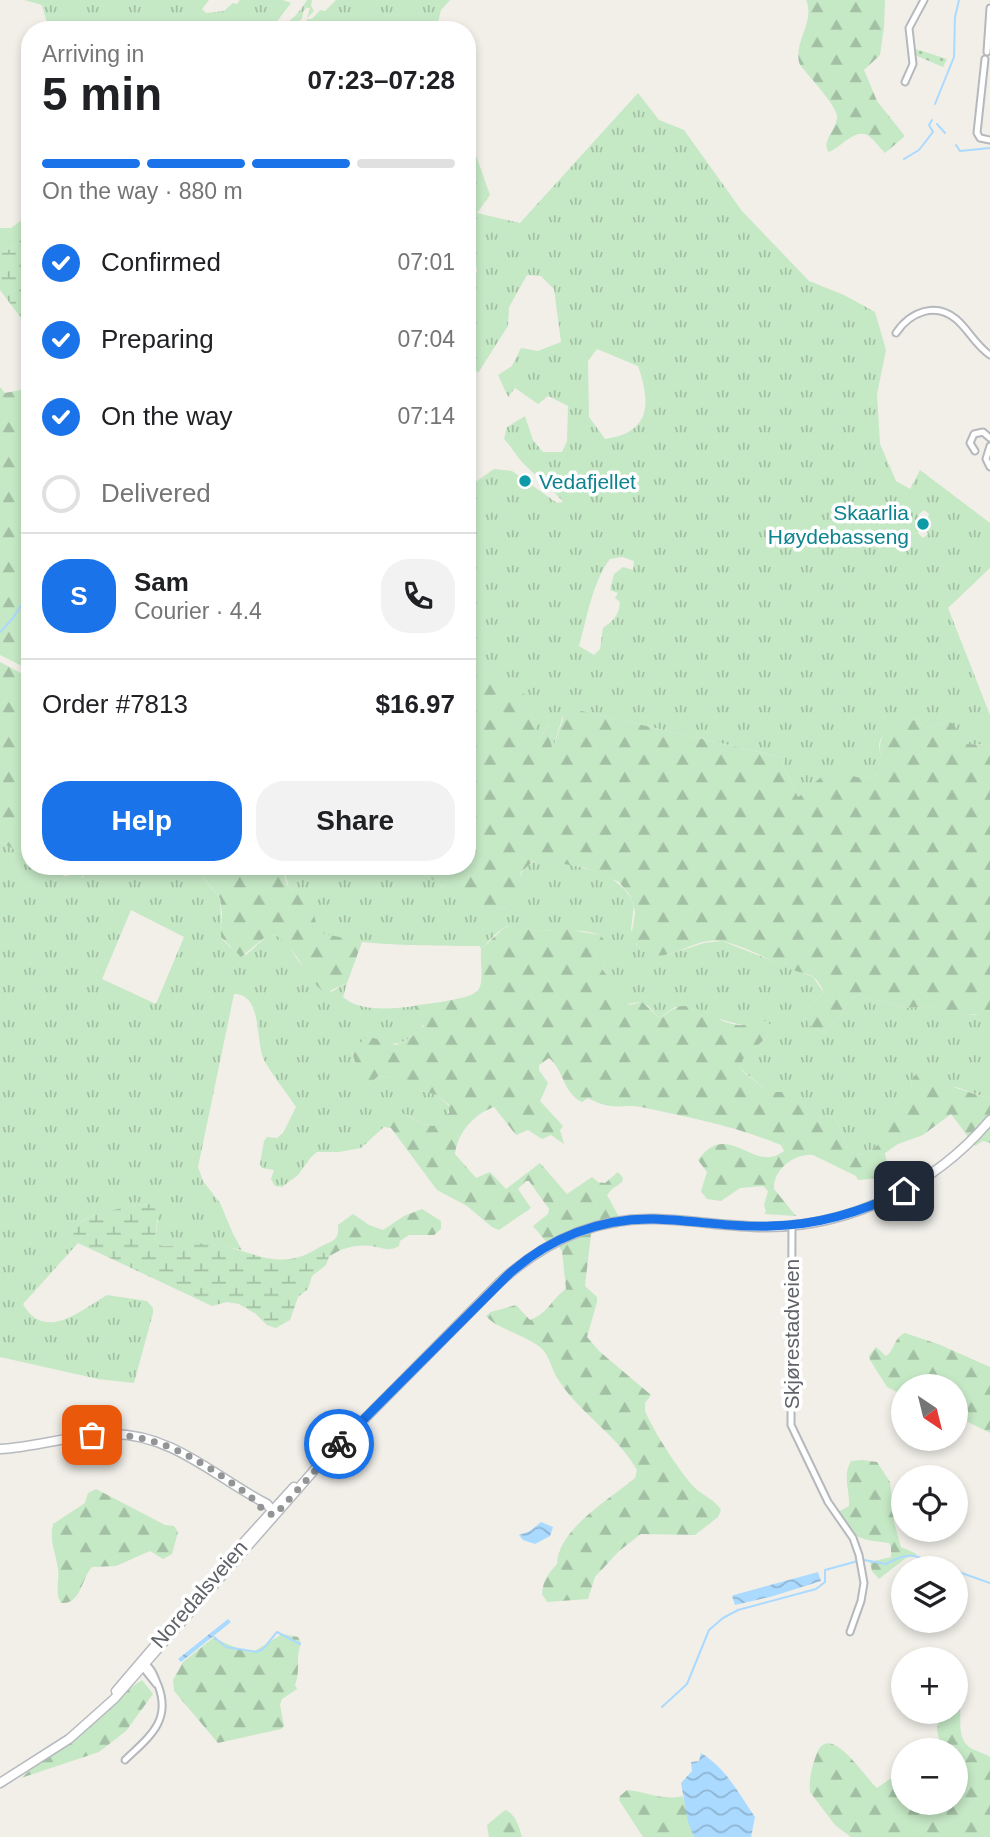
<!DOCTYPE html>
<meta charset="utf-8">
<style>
body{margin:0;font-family:Arial,sans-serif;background:#f2f2f2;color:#202124;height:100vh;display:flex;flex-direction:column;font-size:26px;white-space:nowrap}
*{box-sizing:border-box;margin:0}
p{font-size:23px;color:#757577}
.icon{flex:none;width:38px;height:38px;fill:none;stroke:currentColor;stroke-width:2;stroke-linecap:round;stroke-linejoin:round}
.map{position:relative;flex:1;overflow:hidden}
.sheet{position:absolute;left:21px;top:21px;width:455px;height:854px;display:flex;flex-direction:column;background:#fff;border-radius:28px;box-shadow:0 4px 10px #0003}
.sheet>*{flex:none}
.needle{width:46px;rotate:145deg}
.tools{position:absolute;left:891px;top:1374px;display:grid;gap:14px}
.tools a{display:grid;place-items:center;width:77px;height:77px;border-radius:50%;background:#fff;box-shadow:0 4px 10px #0003;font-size:35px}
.pin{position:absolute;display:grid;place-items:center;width:60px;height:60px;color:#fff;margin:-30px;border-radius:14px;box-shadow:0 4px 10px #0006}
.courier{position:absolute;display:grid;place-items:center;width:70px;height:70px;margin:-35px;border:5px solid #1a73e8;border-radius:50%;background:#fff;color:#222;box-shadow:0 2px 9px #0007}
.summary em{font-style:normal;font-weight:600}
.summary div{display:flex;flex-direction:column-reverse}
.summary{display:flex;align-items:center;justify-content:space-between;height:119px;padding:0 21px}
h1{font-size:46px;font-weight:600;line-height:52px}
.bar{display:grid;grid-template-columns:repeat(4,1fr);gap:10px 7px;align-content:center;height:84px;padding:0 21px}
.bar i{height:9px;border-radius:5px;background:#e0e0e0}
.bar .active{background:#1a73e8}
.bar p{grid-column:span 4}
.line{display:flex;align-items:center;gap:18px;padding:0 21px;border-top:2px solid #e0e0e0}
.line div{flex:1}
.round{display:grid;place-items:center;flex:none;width:74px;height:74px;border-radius:28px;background:#f2f2f2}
ol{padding:0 21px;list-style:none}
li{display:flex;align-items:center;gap:21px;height:77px}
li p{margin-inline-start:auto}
li .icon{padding:7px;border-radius:50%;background:#1a73e8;color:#fff;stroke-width:4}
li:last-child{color:#757577}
li i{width:38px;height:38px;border:4px solid #e0e0e0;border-radius:50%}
.cta{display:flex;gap:14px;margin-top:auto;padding:14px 21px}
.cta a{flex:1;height:80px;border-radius:28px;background:#1a73e8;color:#fff;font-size:28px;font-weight:600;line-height:80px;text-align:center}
.cta a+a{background:#f2f2f2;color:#202124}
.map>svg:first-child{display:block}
</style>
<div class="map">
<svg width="990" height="1837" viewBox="0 0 990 1837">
<defs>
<pattern id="grass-tufts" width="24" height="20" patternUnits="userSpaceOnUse" patternTransform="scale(1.75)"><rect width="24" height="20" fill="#c5e8c5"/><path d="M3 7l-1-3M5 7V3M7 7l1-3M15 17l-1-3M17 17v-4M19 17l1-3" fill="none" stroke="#a3c0a4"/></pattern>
<pattern id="forest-firs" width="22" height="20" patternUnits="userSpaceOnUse" patternTransform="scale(1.75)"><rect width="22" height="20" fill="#c5e8c5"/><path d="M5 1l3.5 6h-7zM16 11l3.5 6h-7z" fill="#a3c0a4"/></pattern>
<pattern id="wetland-marsh" width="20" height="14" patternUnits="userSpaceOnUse" patternTransform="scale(1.75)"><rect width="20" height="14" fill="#c5e8c5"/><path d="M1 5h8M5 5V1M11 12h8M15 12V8" fill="none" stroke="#a3c0a4"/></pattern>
<pattern id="park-dots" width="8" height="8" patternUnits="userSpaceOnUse" patternTransform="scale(1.75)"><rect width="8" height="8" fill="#c5e8c5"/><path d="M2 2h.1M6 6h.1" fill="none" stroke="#a3c0a4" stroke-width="1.8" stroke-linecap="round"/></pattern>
<pattern id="water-waves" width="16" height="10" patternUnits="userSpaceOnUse" patternTransform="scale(1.75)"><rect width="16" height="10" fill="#aadaff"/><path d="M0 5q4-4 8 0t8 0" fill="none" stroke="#8eb4d2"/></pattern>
</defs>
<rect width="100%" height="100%" fill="#f1efe8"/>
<g fill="url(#grass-tufts)" fill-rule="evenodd">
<path d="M24 0H209L202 9 206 13 224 11 233 3 237 4 240 0H283L291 3 275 24 277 28C290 23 300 12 307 0H312L311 6 314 11 307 18 310 8 307 7 303 12 302 19 285 30H49L42 5Z"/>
<path d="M336 0H450L441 10 436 30H294L308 19H312L320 10 325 11Z"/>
<path d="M638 93 659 120 684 130 742 211 809 281 844 295 875 312 886 350 877 394 880 444 896 481 910 489 920 470 990 523V568L948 608 990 715V745L967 744 948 721 928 727 921 724 919 719C851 736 895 757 877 774 867 783 851 774 840 775 821 776 812 788 798 797L783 766 785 758 573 709H565L553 748 549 747 551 732 548 725 539 740 531 737 516 688 499 677 467 662V488L494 469 512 471 557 503 563 502C552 488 538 478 526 466 517 458 512 447 504 439L507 427 525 416 533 440 543 452H562L567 441 568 406 548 396 538 404 515 388 508 397 498 375 512 366 521 348 538 351 561 342 554 289 541 276 527 275 509 307 508 326 478 373 467 356V275L471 277 477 272 476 266 467 254V130L490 195 477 213 520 223ZM597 349 638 366C651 403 651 433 605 439L589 417 588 361ZM924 510 929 514 925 528 928 534 923 538 918 533 921 520 918 515ZM622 557 634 561 633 570 623 567 614 574 610 590 618 593 615 598 620 602C619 615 614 620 603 628L600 649 594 655 579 646C587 618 592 583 610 559Z"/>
<path d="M30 214V230L14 247 0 254V228H11Z"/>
<path d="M0 842 30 857V866H49L64 876 82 878 92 866H218L208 867 204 879 220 898 222 939 230 947 246 955 268 935C289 934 290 952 301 964 310 974 321 983 331 992L347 983 343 997C359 1012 393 1009 414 1006L424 1023C422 1029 418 1032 412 1036 398 1047 389 1045 373 1037L351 1051 364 1087H367L378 1076 391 1078 418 1090 437 1095 450 1107 447 1115 433 1126 422 1124 407 1115 386 1125 361 1148 339 1152H317L311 1157 298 1175 282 1187 275 1186 271 1179 274 1170 262 1168 260 1164 264 1141 267 1137 277 1138 283 1133 296 1107C286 1092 273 1076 264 1060 255 1041 263 994 234 994L198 1167 203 1181 220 1203 233 1234 242 1250 213 1244 162 1246 155 1239 158 1220 147 1204C129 1209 58 1213 78 1243L23 1304C45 1343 81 1310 107 1295L147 1301 153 1308V1313L134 1383 98 1379 0 1357ZM131 910 184 937 156 1004 102 979Z"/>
<path d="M542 860C575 866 620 869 634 905L631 929 636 945 646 952 667 955 704 943 722 941 813 977 824 993 809 1007 805 1018 815 1030 823 1032 839 1018 849 1000 859 995 905 1008 936 1006 963 1014 975 1015 990 1011V1099L959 1088 912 1078 911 1091C892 1108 876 1117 878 1145L866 1154 854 1155C842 1144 843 1128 833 1116L815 1118 793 1092H769L744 1072 741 1068 743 1059 771 1033 675 1007 659 1018 648 1006 639 1002 627 1004 602 969 611 951 600 935C576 926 552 934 528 929 520 927 514 923 506 927 497 931 488 942 481 949L480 946C455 946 335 946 321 933 313 926 312 912 310 902L289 888 283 866H414L419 873 435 880 454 896 479 906 503 909 515 901C518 882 519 863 542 860Z"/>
</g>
<g fill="url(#forest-firs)">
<path d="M806 0H885L884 27 880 55 864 70 877 101 904 135V137L885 153C880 148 875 141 869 136 856 127 841 147 829 152 820 141 838 129 837 116 836 105 808 75 800 65 792 43 816 22 806 0Z"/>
<path d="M0 387 5 393 30 388V670L0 655Z"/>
<path d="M0 662 30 678V857L0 842Z"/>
<path d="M467 662 504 679 541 707 532 737 539 740 549 724 551 732 550 747 553 748 563 719V711L565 709H573L785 758 783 766 798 797C809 790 817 778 828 773 840 767 860 785 876 775 890 765 868 741 892 727 900 722 910 721 919 719L921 724 928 727 948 721 953 724 967 744 990 745V1011L982 1014 958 1015 936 1006 905 1008 859 995 849 1000 839 1018 823 1032C813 1031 808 1025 805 1016L809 1007 824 993C822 987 818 980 812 976 806 973 797 972 791 969 768 960 744 945 720 941 687 936 660 978 631 938L635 913 634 905 629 894 619 882 586 868 542 860 532 862 521 872 515 901 503 909C486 908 469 905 454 896 448 892 443 886 437 882 428 876 421 875 414 866H467Z"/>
<path d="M49 866H92L78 881Z"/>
<path d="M218 866 239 869 246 866H283C287 902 298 885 309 901 316 911 313 923 321 933L362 942 347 983 325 993C306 979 293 941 274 935L264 938 241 957 221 937 222 913 220 898 199 872 202 868Z"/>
<path d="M513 924 532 930 549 931 565 929 600 935 612 949 602 969 629 1005 642 1002 659 1018C668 1014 674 1006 684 1006 703 1007 719 1023 738 1025 752 1027 763 1012 773 1028L771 1033 743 1059 741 1068 743 1072 769 1092H793L815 1118 833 1116C843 1128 842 1144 854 1155L866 1154 878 1145C876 1116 891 1109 911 1091L912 1079 915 1075 925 1074 947 1085 990 1099V1143L983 1141 975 1146 951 1114 923 1135 898 1144 885 1153C885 1157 887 1161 888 1165 890 1179 868 1179 858 1180L856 1176 813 1155C794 1153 773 1170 774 1189L796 1216 764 1214 766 1212 764 1205 768 1191 763 1186 740 1188 721 1201 707 1199 701 1191 707 1172 698 1160C729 1118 753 1175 784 1151L781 1145C738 1127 692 1118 646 1108 622 1102 615 1113 588 1098L582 1102C563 1093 564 1070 549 1058L539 1065V1070L548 1083 540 1101 563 1126 560 1130 564 1144 551 1135 542 1139 528 1130 516 1135 494 1107C474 1114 458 1132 455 1154L476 1178 490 1172 506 1189 540 1163 567 1194 592 1177 598 1182 605 1183 618 1172 623 1178 622 1182 611 1190 607 1195 620 1219V1227L595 1231 591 1234 585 1286 597 1297V1302L587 1337 599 1351 651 1395 645 1403V1411C654 1432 680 1473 696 1489 704 1496 715 1500 721 1510L718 1517 695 1535 641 1534 619 1551 595 1577 588 1599 547 1602 542 1594C543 1580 548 1574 557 1564 558 1529 610 1499 635 1478L637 1470C617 1434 577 1412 556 1376 551 1367 549 1355 541 1348 528 1336 495 1328 486 1316L491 1312 516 1305 530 1320C549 1313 551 1299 566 1289L562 1251 559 1247 548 1244 533 1226 548 1214 549 1209 529 1181H526L518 1189 531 1208 499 1230 492 1227 467 1206 437 1190 391 1128 384 1127 388 1118 399 1111 422 1124 433 1126 449 1113V1105L437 1095 407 1087 391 1078 378 1076 367 1087H364C356 1075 357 1063 351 1051L368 1036 396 1045 410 1038 424 1026 414 1006C427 1003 473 1000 479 989 484 980 480 960 481 949L503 929Z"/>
<path d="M422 1209 441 1221V1229L434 1235H409L400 1241 399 1246C389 1252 383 1248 372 1246 356 1244 341 1248 329 1257L318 1248C330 1241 340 1242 338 1225L353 1214 369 1225 383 1230 404 1216Z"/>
<path d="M905 1333 938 1344 990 1367V1433L956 1416V1386H903V1395L887 1387 870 1360 869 1356 876 1347 886 1356C895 1350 894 1337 905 1333Z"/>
<path d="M862 1460 877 1462 890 1482 894 1522 901 1547 917 1554 906 1558 879 1579 872 1571 870 1562 891 1557V1547L889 1543C857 1539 856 1539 835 1514L849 1506C850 1489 842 1477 851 1461Z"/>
<path d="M96 1489 165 1525 174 1526 178 1532 172 1554 163 1559 150 1551 116 1566 92 1567C81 1579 81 1605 61 1603 54 1592 60 1582 58 1569 56 1553 49 1541 53 1524L85 1503 88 1493Z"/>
<path d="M282 1634 298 1637 301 1643C295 1660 301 1670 295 1685L297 1689 282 1699 280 1705 284 1726 281 1729 218 1743 174 1691 173 1680 183 1662 213 1638 242 1650 253 1652Z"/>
<path d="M142 1680 153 1694 126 1731 99 1752 21 1778 120 1695Z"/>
<path d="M956 1693C966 1711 953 1733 969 1747 975 1751 984 1753 990 1757V1837H851L835 1825 810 1792C809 1777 812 1766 817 1753 830 1721 865 1778 877 1788L903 1770V1802H956V1750H941L937 1729 941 1712H956Z"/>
<path d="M627 1790C647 1792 663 1801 682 1796 689 1806 689 1825 694 1837H643L619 1800 620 1796Z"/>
<path d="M505 1810C515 1813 519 1827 522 1837H489L487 1825Z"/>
</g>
<g fill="url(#wetland-marsh)">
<path d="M30 230V330L0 290V254L14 247Z"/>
<path d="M150 1204 158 1212 155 1239 162 1246C177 1246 199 1242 212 1244 252 1249 278 1274 318 1248L329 1257 326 1265 312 1276 308 1289 298 1297 290 1320 276 1328 267 1325 256 1314 239 1304 227 1302 212 1306 78 1243 73 1237 75 1227C93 1210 126 1208 150 1204Z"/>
</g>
<path fill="url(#park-dots)" d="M915 49 919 50 947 59 943 67 915 55Z"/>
<g fill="url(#water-waves)">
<path d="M541 1522 553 1527 550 1536 535 1544 523 1540 519 1535 530 1531Z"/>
<path d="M818 1572 821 1581 770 1597 735 1605 732 1596 734 1595Z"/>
<path d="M228 1619 231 1622 181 1662 178 1659Z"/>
<path d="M701 1753C726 1768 739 1794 755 1817L751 1837H694L688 1822 681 1783 692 1771 691 1762 699 1761Z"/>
</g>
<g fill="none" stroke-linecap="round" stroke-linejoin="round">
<g stroke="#aadaff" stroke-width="2">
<path d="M935 104 954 57 955 17 959 0"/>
<path d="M937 124 945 133"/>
<path d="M956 145 960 151 990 148"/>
<path d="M904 159 919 150 933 132 929 125 932 120"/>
<path d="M0 632 13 618 30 592"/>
<path d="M864 1560 886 1564C915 1548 919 1559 948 1568"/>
<path d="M956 1571 990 1583"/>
<path d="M214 1637 226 1647 257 1652 263 1649 277 1632 300 1644"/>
<path d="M662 1707 687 1684 709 1630 723 1618 738 1610 816 1589 825 1582V1570L858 1561"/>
</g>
<defs>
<g id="street">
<path d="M987 52 990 8"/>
<path d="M985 59 977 133 980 138 990 140"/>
<path d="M905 82 913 64 909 28 924 0"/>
<path d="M896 333C910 312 935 302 956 319 969 330 975 345 990 355"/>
<path d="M990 446 986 459 990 467"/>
<path d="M975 451 970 443 974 434 983 432 990 438"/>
<path d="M792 1225 791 1425 828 1502 853 1538 859 1555 864 1583 861 1601 850 1632"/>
<path d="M141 1665 156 1684"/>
<path d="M125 1760C149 1737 172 1721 158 1685 154 1676 152 1667 143 1663"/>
</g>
<g id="secondary">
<path d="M0 1449C38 1447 74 1434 112 1434 173 1434 216 1478 267 1504L274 1513"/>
<path d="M244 1542 294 1487"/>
<path d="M116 1691 169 1629"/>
<path d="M0 1783 69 1739 114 1699 317 1467 499 1283C542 1243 595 1217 656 1219 693 1220 730 1227 767 1227 853 1226 935 1185 990 1120"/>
</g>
</defs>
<use href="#street" stroke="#b5b8bc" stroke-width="9"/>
<use href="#secondary" stroke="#b6babf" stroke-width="11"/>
<use href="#street" stroke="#fff" stroke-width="5"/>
<use href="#secondary" stroke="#fff" stroke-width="8"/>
</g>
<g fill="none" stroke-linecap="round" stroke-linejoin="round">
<path stroke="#929495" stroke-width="7" stroke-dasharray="0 12.6" d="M92 1435C154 1430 197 1458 246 1493 256 1500 263 1514 275 1515L339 1444"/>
<path stroke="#1a73e8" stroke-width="9" d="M339 1444 509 1274C549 1238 600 1218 654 1219 693 1220 732 1228 771 1226 818 1225 862 1212 904 1191"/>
</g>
<g fill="#0f9aa8" stroke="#fff" stroke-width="2.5">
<circle cx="525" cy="481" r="7"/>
<circle cx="923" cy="524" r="7"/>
</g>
<g text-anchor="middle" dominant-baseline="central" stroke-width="7" stroke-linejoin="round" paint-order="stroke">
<g font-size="21" fill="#0d838f" stroke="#fff" text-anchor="start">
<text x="539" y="481">Vedafjellet</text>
<text x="909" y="512" text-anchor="end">Skaarlia<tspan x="909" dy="24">Høydebasseng</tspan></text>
</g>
<g font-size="21" fill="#5f6368" stroke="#fff">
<text transform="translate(791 1334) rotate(-90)">Skjørestadveien</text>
<text transform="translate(199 1594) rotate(-49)">Noredalsveien</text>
</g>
</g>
</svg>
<div class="tools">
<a><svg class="needle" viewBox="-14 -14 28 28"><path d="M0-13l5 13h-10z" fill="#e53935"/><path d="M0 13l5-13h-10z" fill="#757577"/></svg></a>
<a><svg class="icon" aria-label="locate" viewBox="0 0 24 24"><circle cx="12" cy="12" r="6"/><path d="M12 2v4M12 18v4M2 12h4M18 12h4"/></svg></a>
<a><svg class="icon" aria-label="layers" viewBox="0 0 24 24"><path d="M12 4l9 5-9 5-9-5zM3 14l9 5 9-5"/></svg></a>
<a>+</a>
<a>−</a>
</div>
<div class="pin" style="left:92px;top:1435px;background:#ea580c"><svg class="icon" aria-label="bag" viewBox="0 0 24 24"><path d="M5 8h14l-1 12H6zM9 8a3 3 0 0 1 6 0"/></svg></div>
<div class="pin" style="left:904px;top:1191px;background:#1f2937"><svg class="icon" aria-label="home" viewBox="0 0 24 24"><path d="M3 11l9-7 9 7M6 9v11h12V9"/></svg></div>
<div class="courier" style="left:339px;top:1444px"><svg class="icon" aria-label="bike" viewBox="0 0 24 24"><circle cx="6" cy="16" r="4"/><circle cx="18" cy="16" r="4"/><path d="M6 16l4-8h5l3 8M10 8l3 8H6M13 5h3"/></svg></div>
<section class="sheet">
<div class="summary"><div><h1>5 min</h1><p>Arriving in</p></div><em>07:23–07:28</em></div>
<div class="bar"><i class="active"></i><i class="active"></i><i class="active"></i><i></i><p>On the way · 880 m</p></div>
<ol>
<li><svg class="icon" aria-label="check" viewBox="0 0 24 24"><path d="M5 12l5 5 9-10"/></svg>Confirmed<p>07:01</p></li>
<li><svg class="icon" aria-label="check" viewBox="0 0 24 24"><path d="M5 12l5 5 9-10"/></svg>Preparing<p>07:04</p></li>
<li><svg class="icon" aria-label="check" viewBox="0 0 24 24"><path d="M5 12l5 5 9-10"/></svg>On the way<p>07:14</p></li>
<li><i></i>Delivered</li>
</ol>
<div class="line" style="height:126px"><b class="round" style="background:#1a73e8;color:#fff">S</b><div><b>Sam</b><p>Courier · 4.4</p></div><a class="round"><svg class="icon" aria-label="phone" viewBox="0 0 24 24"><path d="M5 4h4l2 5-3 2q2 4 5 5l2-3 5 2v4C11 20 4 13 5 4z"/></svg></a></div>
<div class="line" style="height:91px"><div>Order #7813</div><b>$16.97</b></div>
<div class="cta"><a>Help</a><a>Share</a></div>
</section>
</div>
